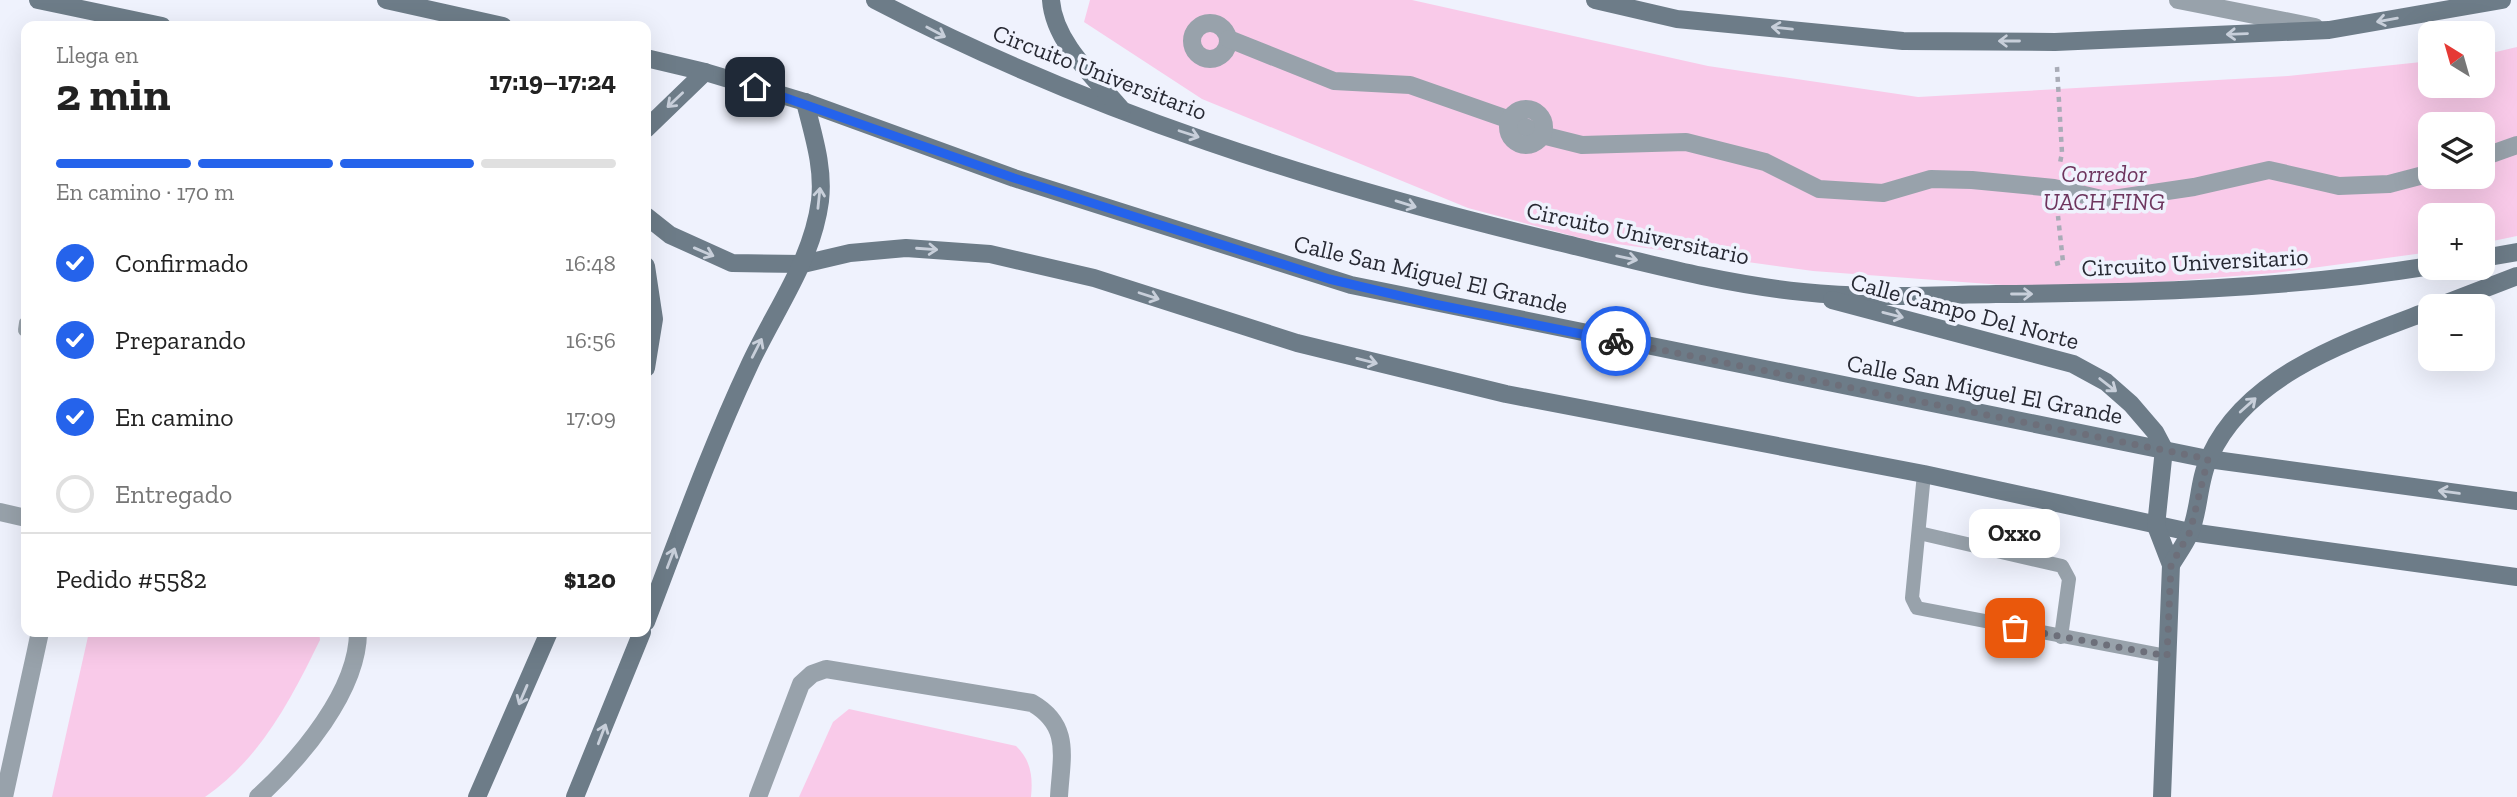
<!DOCTYPE html>
<html lang="es">
<meta charset="utf-8">
<style>
body{margin:0;font-family:"Zilla Slab",serif;background:#f6f6f6;color:#222;height:100vh;display:flex;flex-direction:column;font-size:26px;white-space:nowrap}
*{box-sizing:border-box;margin:0}
p{font-size:23px;color:#767676}
.icon{flex:none;width:38px;height:38px;fill:none;stroke:currentColor;stroke-width:2;stroke-linecap:round;stroke-linejoin:round}
.map{position:relative;flex:1;overflow:hidden}
.details{position:absolute;left:21px;top:21px;width:630px;height:616px;display:flex;flex-direction:column;background:#fff;border-radius:14px;box-shadow:0 7px 28px #0002}
.details>*{flex:none}
.needle{width:46px;rotate:323deg}
.tools{position:absolute;left:2418px;top:21px;display:grid;gap:14px}
.tools a{display:grid;place-items:center;width:77px;height:77px;border-radius:14px;background:#fff;box-shadow:0 7px 28px #0002;font-size:35px}
.pin{position:absolute;display:grid;place-items:center;width:60px;height:60px;color:#fff;margin:-30px;border-radius:14px;box-shadow:0 4px 10px #0006}
.courier{position:absolute;display:grid;place-items:center;width:70px;height:70px;margin:-35px;border:5px solid #2563eb;border-radius:50%;background:#fff;color:#222;box-shadow:0 2px 9px #0007}
.bubble{position:absolute;height:49px;border-radius:14px;background:#fff;box-shadow:0 7px 28px #0002;font-size:23px;font-weight:700;line-height:49px;text-align:center}
.headline em{font-style:normal;font-weight:700}
.headline div{display:flex;flex-direction:column-reverse}
.headline{display:flex;align-items:center;justify-content:space-between;height:119px;padding:0 35px}
h1{font-size:46px;font-weight:700;line-height:52px}
.bar{display:grid;grid-template-columns:repeat(4,1fr);gap:10px 7px;align-content:center;height:84px;padding:0 35px}
.bar i{height:9px;border-radius:5px;background:#e0e0e0}
.bar .current{background:#2563eb}
.bar p{grid-column:span 4}
.line{display:flex;align-items:center;gap:18px;padding:0 35px;border-top:2px solid #e0e0e0}
.line div{flex:1}
ol{padding:0 35px;list-style:none}
li{display:flex;align-items:center;gap:21px;height:77px}
li p{margin-inline-start:auto}
li .icon{padding:7px;border-radius:50%;background:#2563eb;color:#fff;stroke-width:4}
li:last-child{color:#767676}
li i{width:38px;height:38px;border:4px solid #e0e0e0;border-radius:50%}
.map>svg:first-child{display:block}
</style>
<div class="map">
<svg width="2517" height="797" viewBox="0 0 2517 797">
<rect width="100%" height="100%" fill="#eff2fd"/>
<g fill="#f9cae9" fill-rule="evenodd">
<path d="M1090 0H1412L1708 66 1918 97 2288 76 2431 61V86H2483V55L2517 47V236L2483 243V215H2431V252L2274 273 2111 286 2030 287 1813 271 1588 240 1468 208 1202 99 1084 22ZM2431 124H2483V177H2431Z"/>
<path d="M89 632H319L320 640C291 699 261 758 205 797H52Z"/>
<path d="M849 709 1016 746C1031 760 1033 777 1031 797H799L833 722Z"/>
</g>
<g fill="none" stroke-linecap="round" stroke-linejoin="round">
<g stroke="#a9acb7" stroke-width="4.5" stroke-dasharray="5 5" stroke-linecap="butt">
<path d="M2057 67 2062 153 2060 163"/>
<path d="M2055 264 2063 262 2058 216"/>
</g>
<g stroke="#98a2ab" stroke-width="14">
<path d="M25 330 26 323"/>
<path d="M1924 474 1912 598 1917 608 2167 656"/>
<path d="M1919 533 2062 566 2069 579 2061 637"/>
</g>
<g stroke="#98a2ab" stroke-width="18">
<path d="M2178 0 2315 27"/>
<circle cx="1210" cy="41" r="18"/>
<path d="M1229 39 1334 81 1410 85 1510 120 1542 135 1582 145 1686 142 1765 162 1819 189 1883 193 1931 179 1972 180 2054 188 2106 200 2194 187 2269 170 2339 186 2389 184 2431 173"/>
<circle cx="1526" cy="127" r="18"/>
<path d="M2483 157 2517 145"/>
<path d="M0 512 26 518"/>
<path d="M4 797 40 632"/>
<path d="M258 797C300 759 358 691 358 632"/>
<path d="M758 797 801 684 812 674 826 669 1032 703C1072 726 1061 758 1059 797"/>
</g>
<g stroke="#6d7c88" stroke-width="18">
<path d="M38 0 162 26"/>
<path d="M386 0 503 26"/>
<path d="M875 0C1089 112 1323 186 1558 242 1638 261 1721 284 1803 292 1866 299 1933 295 1996 294 2141 293 2288 289 2431 266"/>
<path d="M1051 0C1054 43 1096 79 1122 110"/>
<path d="M1595 0 1677 19 1903 41 2055 42 2329 30 2502 0"/>
<path d="M646 58 705 72 805 102 1014 178 1351 285 2208 459 2517 501"/>
<path d="M646 129 705 72"/>
<path d="M646 216 670 235 732 263 803 264 850 253 906 248 990 254 1094 278 1297 343 1506 394 1924 474 2190 532 2517 577"/>
<path d="M2483 258 2517 252"/>
<path d="M646 266 654 319 646 368"/>
<path d="M1832 300 2073 364 2106 382 2131 404 2155 432 2164 449 2156 526 2171 565 2162 797"/>
<path d="M2439 306 2517 276"/>
<path d="M2171 565C2177 555 2185 544 2190 533 2200 509 2198 480 2210 456 2248 373 2352 340 2431 310"/>
<path d="M646 622C679 536 710 449 749 366 774 311 812 262 820 201 824 167 813 135 805 102"/>
<path d="M477 797 549 632"/>
<path d="M575 797 642 632"/>
</g>
</g>
<defs><path id="oneway-shaft" d="M-6 0H5M1.5-3L5.5 0L1.5 3" fill="none" stroke-width="1.6" stroke-linecap="round" stroke-linejoin="round" transform="scale(1.75)"/></defs>
<g stroke="#c8cfda">
<use href="#oneway-shaft" transform="translate(2387 20) rotate(170)"/>
<use href="#oneway-shaft" transform="translate(1782 28) rotate(-174)"/>
<use href="#oneway-shaft" transform="translate(936 32) rotate(28)"/>
<use href="#oneway-shaft" transform="translate(2237 34) rotate(178)"/>
<use href="#oneway-shaft" transform="translate(2009 41) rotate(-180)"/>
<use href="#oneway-shaft" transform="translate(675 100) rotate(137)"/>
<use href="#oneway-shaft" transform="translate(1189 134) rotate(18)"/>
<use href="#oneway-shaft" transform="translate(819 198) rotate(-84)"/>
<use href="#oneway-shaft" transform="translate(1406 204) rotate(17)"/>
<use href="#oneway-shaft" transform="translate(927 249) rotate(4)"/>
<use href="#oneway-shaft" transform="translate(704 252) rotate(23)"/>
<use href="#oneway-shaft" transform="translate(1627 258) rotate(12)"/>
<use href="#oneway-shaft" transform="translate(2022 294)"/>
<use href="#oneway-shaft" transform="translate(1149 296) rotate(18)"/>
<use href="#oneway-shaft" transform="translate(1893 315) rotate(14)"/>
<use href="#oneway-shaft" transform="translate(757 348) rotate(-63)"/>
<use href="#oneway-shaft" transform="translate(1367 361) rotate(14)"/>
<use href="#oneway-shaft" transform="translate(2108 385) rotate(38)"/>
<use href="#oneway-shaft" transform="translate(2248 405) rotate(-42)"/>
<use href="#oneway-shaft" transform="translate(2449 492) rotate(-172)"/>
<use href="#oneway-shaft" transform="translate(671 558) rotate(-69)"/>
<use href="#oneway-shaft" transform="translate(523 695) rotate(113)"/>
<use href="#oneway-shaft" transform="translate(602 734) rotate(-69)"/>
</g>
<g fill="none" stroke-linecap="round" stroke-linejoin="round">
<path stroke="#6d6f7a" stroke-width="7" stroke-dasharray="0 12.6" d="M1616 341 2208 459 2190 532 2171 565 2167 656 2015 628"/>
<path stroke="#2563eb" stroke-width="9" d="M755 87 1014 178 1329 279 1434 304 1616 341"/>
</g>
<g text-anchor="middle" dominant-baseline="central" stroke-width="7" stroke-linejoin="round" paint-order="stroke">
<g font-size="24" fill="#272933" stroke="#eff2fd">
<text transform="translate(1100 72) rotate(21)">Circuito Universitario</text>
<text transform="translate(1638 233) rotate(12)">Circuito Universitario</text>
<text transform="translate(2195 262) rotate(-3)">Circuito Universitario</text>
<text transform="translate(1431 274) rotate(13)">Calle San Miguel El Grande</text>
<text transform="translate(1965 311) rotate(15)">Calle Campo Del Norte</text>
<text transform="translate(1985 389) rotate(11)">Calle San Miguel El Grande</text>
</g>
<g font-size="24" font-style="italic" fill="#6e355e" stroke="#eff2fd">
<text x="2104" y="173">Corredor<tspan x="2104" dy="28">UACH FING</tspan></text>
</g>
</g>
</svg>
<div class="tools">
<a><svg class="needle" viewBox="-14 -14 28 28"><path d="M0-13l5 13h-10z" fill="#e53935"/><path d="M0 13l5-13h-10z" fill="#767676"/></svg></a>
<a><svg class="icon" aria-label="layers" viewBox="0 0 24 24"><path d="M12 4l9 5-9 5-9-5zM3 14l9 5 9-5"/></svg></a>
<a>+</a>
<a>−</a>
</div>
<div class="pin" style="left:2015px;top:628px;background:#ea580c"><svg class="icon" aria-label="bag" viewBox="0 0 24 24"><path d="M5 8h14l-1 12H6zM9 8a3 3 0 0 1 6 0"/></svg></div>
<div class="pin" style="left:755px;top:87px;background:#1f2937"><svg class="icon" aria-label="home" viewBox="0 0 24 24"><path d="M3 11l9-7 9 7M6 9v11h12V9"/></svg></div>
<div class="courier" style="left:1616px;top:341px"><svg class="icon" aria-label="bike" viewBox="0 0 24 24"><circle cx="6" cy="16" r="4"/><circle cx="18" cy="16" r="4"/><path d="M6 16l4-8h5l3 8M10 8l3 8H6M13 5h3"/></svg></div>
<div class="bubble" style="left:1969px;top:509px;width:91px">Oxxo</div>
<section class="details">
<div class="headline"><div><h1>2 min</h1><p>Llega en</p></div><em>17:19–17:24</em></div>
<div class="bar"><i class="current"></i><i class="current"></i><i class="current"></i><i></i><p>En camino · 170 m</p></div>
<ol>
<li><svg class="icon" aria-label="check" viewBox="0 0 24 24"><path d="M5 12l5 5 9-10"/></svg>Confirmado<p>16:48</p></li>
<li><svg class="icon" aria-label="check" viewBox="0 0 24 24"><path d="M5 12l5 5 9-10"/></svg>Preparando<p>16:56</p></li>
<li><svg class="icon" aria-label="check" viewBox="0 0 24 24"><path d="M5 12l5 5 9-10"/></svg>En camino<p>17:09</p></li>
<li><i></i>Entregado</li>
</ol>
<div class="line" style="height:91px"><div>Pedido #5582</div><b>$120</b></div>
</section>
</div>
